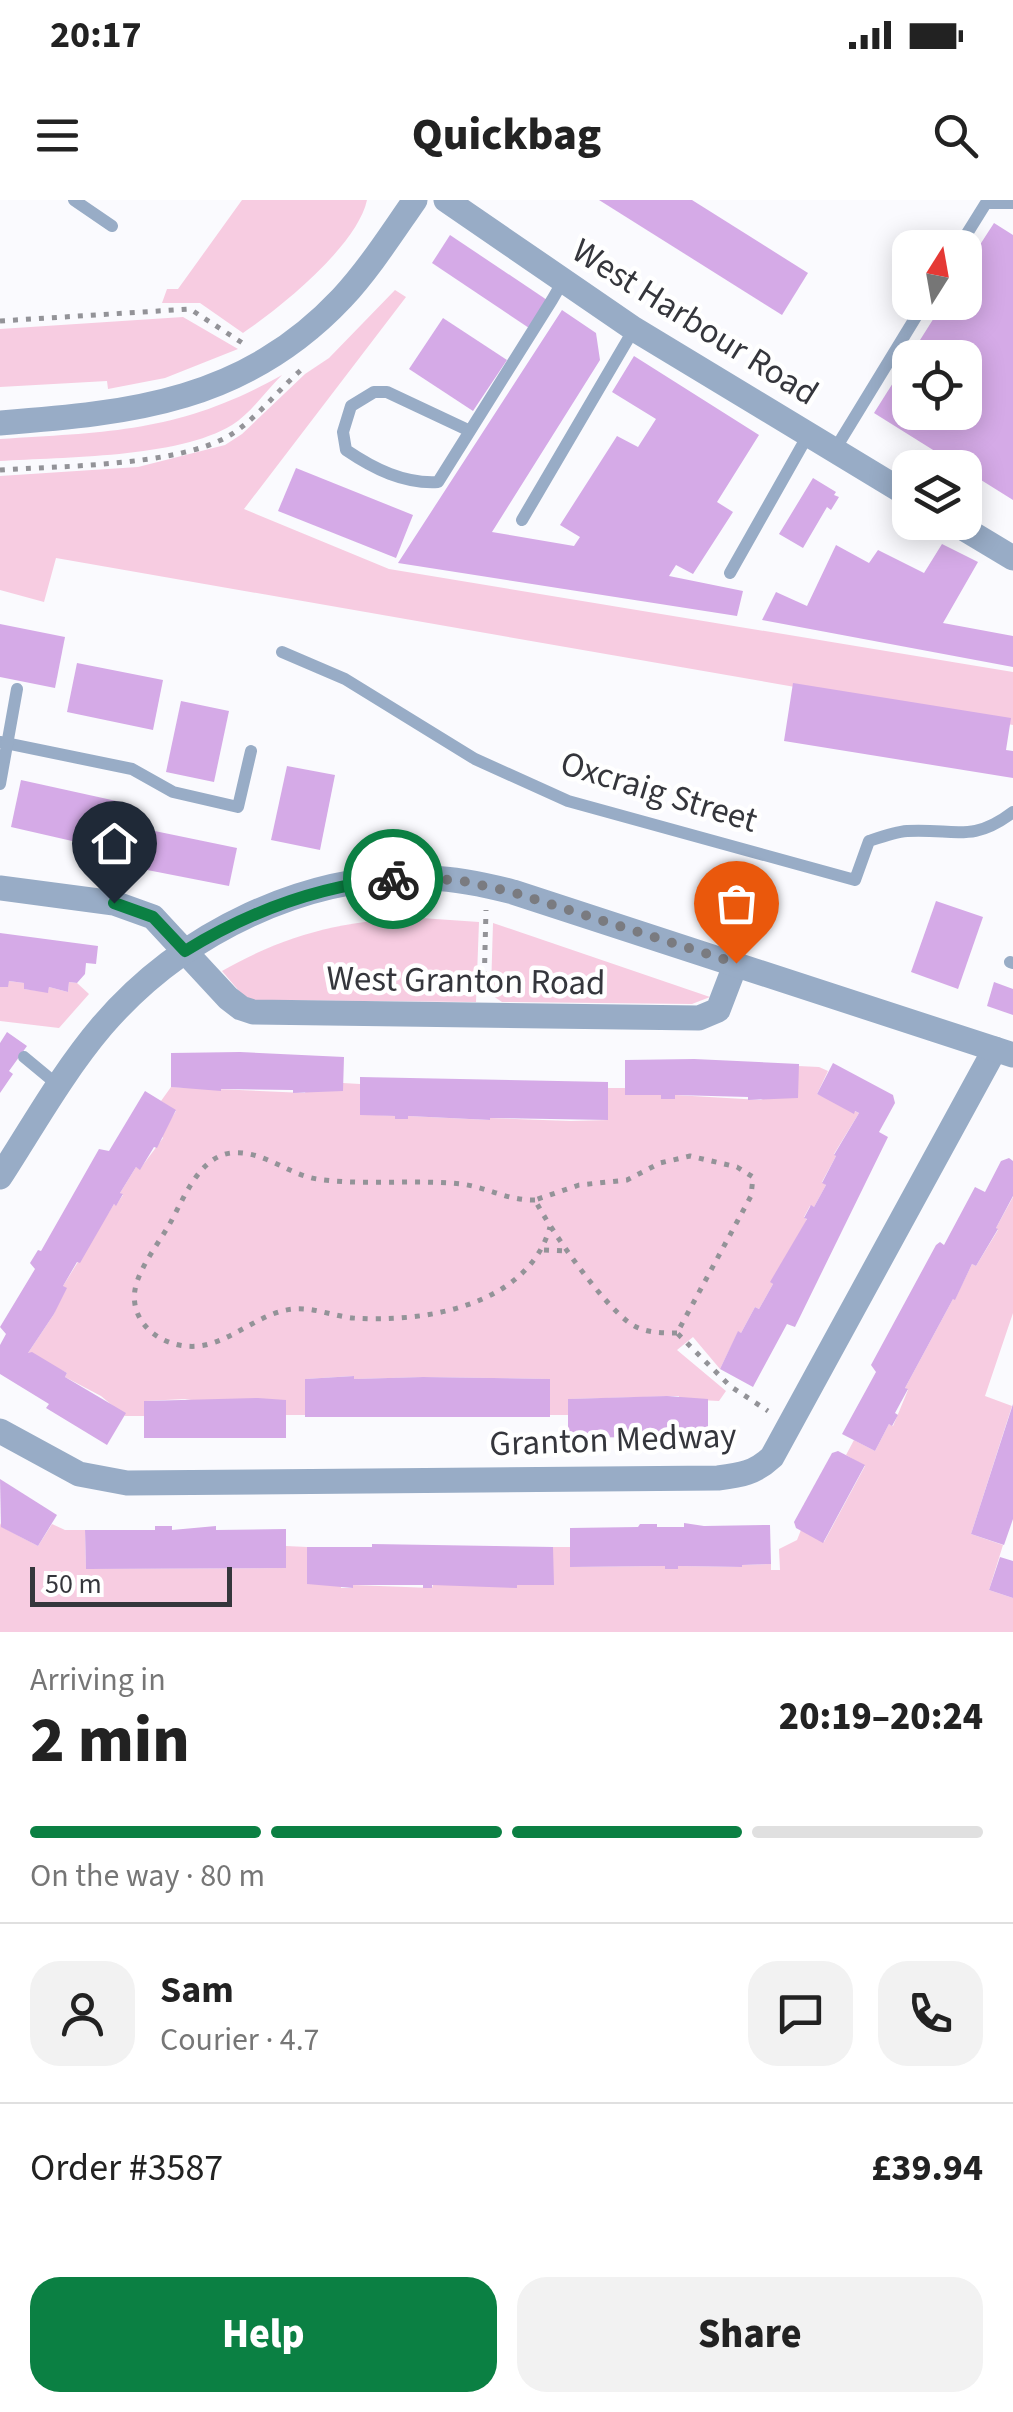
<!DOCTYPE html>
<meta charset="utf-8">
<style>
body{margin:0;font-family:"Source Sans 3",sans-serif;background:#f2f2f2;color:#222;height:100vh;display:flex;flex-direction:column;font-size:38px;white-space:nowrap}
*{box-sizing:border-box;margin:0}
p{font-size:32px;color:#767676}
.icon{flex:none;width:55px;height:55px;fill:none;stroke:currentColor;stroke-width:2;stroke-linecap:round;stroke-linejoin:round}
.map{position:relative;height:1432px;overflow:hidden}
.details{display:flex;flex-direction:column;background:#fff;flex:1}
.details>*{flex:none}
.needle{width:65px;rotate:11deg}
.controls{position:absolute;left:892px;top:30px;display:grid;gap:20px}
.controls a{display:grid;place-items:center;width:90px;height:90px;border-radius:20px;background:#fff;box-shadow:0 5px 25px #0003;font-size:50px}
.scale{position:absolute;left:30px;bottom:25px;width:202px;box-sizing:border-box;padding-left:10px;border:5px solid #35363c;border-top:0;font-size:28px;line-height:35px;white-space:nowrap;color:#35363c;-webkit-text-stroke:8px #fff;paint-order:stroke}
.pin{position:absolute;display:grid;place-items:center;width:85px;height:85px;color:#fff;margin:-102px -42px;border-radius:50% 50% 50% 0;rotate:-45deg;box-shadow:0 0 10px #0007}
.pin .icon{rotate:45deg}
.courier{position:absolute;display:grid;place-items:center;width:100px;height:100px;margin:-50px;border:8px solid #0b8043;border-radius:50%;background:#fff;color:#222;box-shadow:0 2px 12px #0007}
.overview em{font-style:normal;font-weight:800}
.overview div{display:flex;flex-direction:column-reverse}
.overview{display:flex;align-items:center;justify-content:space-between;height:170px;padding:0 30px}
h1{font-size:65px;font-weight:800;line-height:75px}
.bar{display:grid;grid-template-columns:repeat(4,1fr);gap:15px 10px;align-content:center;height:120px;padding:0 30px}
.bar i{height:12px;border-radius:8px;background:#e0e0e0}
.bar .selected{background:#0b8043}
.bar p{grid-column:span 4}
.line{display:flex;align-items:center;gap:25px;padding:0 30px;border-top:2px solid #e0e0e0}
.line div{flex:1}
.round{display:grid;place-items:center;flex:none;width:105px;height:105px;border-radius:30px;background:#f2f2f2}
.action{display:flex;gap:20px;margin-top:auto;padding:20px 30px}
.action a{flex:1;height:115px;border-radius:30px;background:#0b8043;color:#fff;font-size:40px;font-weight:800;line-height:115px;text-align:center}
.action a+a{background:#f2f2f2;color:#222}
.status{display:flex;justify-content:space-between;align-items:center;height:70px;padding:0 50px;background:#fff;direction:ltr}
.status svg{height:28px;fill:currentColor}
header{display:flex;justify-content:space-between;align-items:center;height:130px;padding:0 30px;background:#fff;font-size:45px;font-weight:800}
.map>svg:first-child{display:block}
</style>
<div class="status"><b>20:17</b><svg viewBox="0 0 49 12"><path d="M0 12V9h3v3zM5 12V6h3v6zM10 12V3h3v9zM15 12V0h3v12zM26 1h20v11H26zM47 4h2v5h-2z"/></svg></div>
<header><svg class="icon" aria-label="menu" viewBox="0 0 24 24"><path d="M4 6h16M4 12h16M4 18h16"/></svg>Quickbag<svg class="icon" aria-label="search" viewBox="0 0 24 24"><circle cx="10" cy="10" r="6"/><path d="M15 15l6 6"/></svg></header>
<div class="map">
<svg width="1013" height="1432" viewBox="0 0 1013 1432">
<rect width="100%" height="100%" fill="#fafafe"/>
<g fill="#f7cce1">
<path d="M242 0H367C357 46 281 107 243 133L200 103H162L167 89H178Z"/>
<path d="M395 90 406 97 244 309 389 369 1013 472V525L56 358 44 402 0 390V276L138 267 225 245 242 234 305 174 329 158Z"/>
<path d="M183 117 238 149 165 178 108 189 107 181 0 187V129Z"/>
<path d="M282 175C266 191 250 214 232 225 178 258 63 257 0 261V239C111 232 181 232 282 175Z"/>
<path d="M421 718 479 722 476 802 255 800 245 798 222 771C289 733 345 720 421 718Z"/>
<path d="M493 723 710 797 692 804 502 802 493 796 491 790Z"/>
<path d="M9 781 24 783V789L48 792 49 787 68 792 69 782 77 783 89 794 59 828 0 821V787H7Z"/>
<path d="M798 866 819 867 828 871 817 894 859 913 834 954 836 956 822 982 826 985 814 1007 810 1006 804 1017 807 1020 771 1082 773 1084 759 1109 755 1107 741 1133 738 1132 720 1169 693 1137 677 1150 726 1191 719 1201 679 1199V1196L569 1199 568 1215H550V1179L424 1177 354 1179 353 1176 305 1179V1215H286L185 1199 145 1201 144 1216H125L101 1196 65 1177 67 1173 28 1153 54 1114 63 1086 114 1004 116 1005 123 995 120 993 136 967 140 969 163 938 161 935 176 911 161 901 171 887 305 893 306 890 342 891 343 883 360 884V914L395 916 396 919H408V916L489 920 490 918 571 921 608 920V888H625V895H661L662 899H675V895L761 900Z"/>
<path d="M1013 997V1113L985 1196 1012 1206 971 1334 1003 1345 989 1390 1013 1398V1432H0V1323L2 1327 38 1346 52 1324 65 1330H85L86 1369 285 1368 286 1346 307 1347V1384H341V1388H352L353 1385 432 1388 433 1385H553V1347H570L571 1367 665 1366 666 1369 678 1366 742 1367V1365L771 1364V1370H780L779 1349 797 1340 801 1330 824 1342 865 1266 846 1255 854 1240 875 1251 889 1224 893 1226 908 1190 905 1188 953 1099H955L972 1064 976 1066 998 1030 996 1028Z"/>
</g>
<g fill="#d5aae7" fill-rule="evenodd">
<path d="M599 0H692L808 73 782 115Z"/>
<path d="M994 23 1013 35V300L874 213 944 102H965V68ZM910 158H965V212H910Z"/>
<path d="M450 35 547 100 529 128 432 63Z"/>
<path d="M562 110 596 133 600 160 492 332 574 346 580 337 560 325 617 236 638 247 656 219 612 192 634 156 759 235 717 302 733 312 693 374 676 365 669 376 743 391 737 416 398 363Z"/>
<path d="M443 118 507 160 473 211 409 169Z"/>
<path d="M296 268 413 315 396 358 278 311Z"/>
<path d="M813 278 836 292 834 295 839 297 831 310 827 307 803 348 779 334Z"/>
<path d="M942 344 978 362 943 423 1013 436V467L762 420 776 392 807 406 836 345 869 363 878 350 924 373Z"/>
<path d="M0 424 65 437 55 488 0 477Z"/>
<path d="M77 463 163 480 153 530 67 512Z"/>
<path d="M793 483 1011 518 1006 550 1013 551V578L784 541Z"/>
<path d="M181 501 229 511 214 582 166 572Z"/>
<path d="M287 566 335 575 320 650 271 640Z"/>
<path d="M21 580 130 604 120 652 11 627Z"/>
<path d="M145 629 237 648 229 686 137 668Z"/>
<path d="M936 701 983 717 958 789 911 772Z"/>
<path d="M0 733 98 746 96 764 86 763 85 774 77 783 69 782 68 792 49 787 48 793 24 789V783L9 781 8 787H0Z"/>
<path d="M994 782 1013 789V815L987 806Z"/>
<path d="M7 832 27 846 9 871 13 874 0 893V843Z"/>
<path d="M240 852 344 857 343 891 293 893V890L221 889V891L171 887V853Z"/>
<path d="M694 859 799 864 798 898 748 900V897L675 895V899H661V895H625V860Z"/>
<path d="M833 863 893 895 895 903 879 932 888 937 795 1127 787 1124 753 1187 720 1169 738 1131 741 1133 755 1107 759 1109 773 1084 770 1082 807 1019 804 1018 811 1005 814 1007 826 985 822 983 836 956 834 955 859 913 855 911 854 914 817 894Z"/>
<path d="M360 877 608 882V920L490 918V920L408 916V919H395V916L360 915Z"/>
<path d="M145 891 176 910 157 948 154 947 140 970 136 967 120 993 123 994 116 1006 114 1004 80 1063 77 1062 63 1086 67 1088 54 1114 28 1153 32 1152 67 1173 65 1177 126 1213 107 1245 46 1208 49 1204 0 1174V1145L6 1134 0 1127 35 1069 30 1063 38 1050 41 1051 99 949 109 951Z"/>
<path d="M1009 958 1013 961V996L996 1028 998 1029 976 1066 972 1064 955 1100 953 1099 905 1188 908 1189 895 1213 898 1215 892 1226 889 1224 875 1251 842 1234 876 1172 871 1165 936 1045 940 1042 944 1045 975 987 985 992 1001 961Z"/>
<path d="M354 1176V1179L423 1177 550 1179V1217H305V1179Z"/>
<path d="M667 1196 708 1199V1236L705 1238 568 1237V1199Z"/>
<path d="M258 1198 286 1200V1238H144V1201Z"/>
<path d="M1013 1204V1319L1004 1345 971 1334Z"/>
<path d="M838 1251 865 1265 823 1343 796 1328 794 1322 832 1253Z"/>
<path d="M0 1279 57 1315 38 1346 1 1327Z"/>
<path d="M684 1323 704 1326 770 1325 771 1364 742 1365V1367L678 1366V1369H665V1366L570 1367V1328L638 1327 640 1324H657V1327H684Z"/>
<path d="M155 1326H172V1330L216 1326V1330L286 1329V1368L86 1369 85 1330H155Z"/>
<path d="M372 1344 553 1347 554 1385H517V1388L432 1385V1388H423V1385H353V1388L307 1384V1347H372Z"/>
<path d="M1000 1357 1013 1361V1398L989 1390Z"/>
</g>
<g fill="none" stroke-linecap="round" stroke-linejoin="round">
<g stroke="#939398" stroke-width="5" stroke-dasharray="5 8" stroke-linecap="butt">
<path d="M0 121 190 109 244 144"/>
<path d="M0 270C61 266 174 266 227 237 255 221 277 191 301 170L295 168"/>
<path d="M484 789 486 710"/>
<path d="M535 1000C509 1001 486 987 461 984 413 979 364 986 317 979 287 974 263 950 231 953 198 957 183 1001 169 1025 158 1044 142 1064 136 1085 125 1127 172 1155 209 1144 238 1136 263 1112 293 1109 313 1107 333 1116 353 1118 424 1123 528 1106 550 1027"/>
<path d="M544 1050 566 1051"/>
<path d="M677 1133C661 1133 645 1133 631 1124 603 1105 551 1031 535 1000L579 985 627 980 660 963 690 956 737 967 753 977 751 996 677 1133 730 1186 768 1211"/>
</g>
<g stroke="#98acc6" stroke-width="12">
<path d="M74 0 112 26"/>
<path d="M958 48 986 3H1013"/>
<path d="M470 231 387 192H374L351 206 343 232 346 250C374 269 404 284 438 282L552 100 563 81"/>
<path d="M834 251 925 102"/>
<path d="M522 320 634 129"/>
<path d="M730 373 808 235"/>
<path d="M282 452 345 479 475 559 568 601 855 680 869 641C881 637 895 632 907 631 954 628 971 644 1013 612"/>
<path d="M0 542 132 569 173 592 238 607 251 551"/>
<path d="M0 584 17 489"/>
<path d="M1010 762 1013 763"/>
<path d="M24 857 59 886"/>
</g>
<g stroke="#98acc6" stroke-width="25">
<path d="M0 223C133 213 245 201 342 98 369 69 392 33 415 0"/>
<path d="M0 688 114 703 153 717 228 798 241 808 253 812 699 818 718 810 736 763"/>
<path d="M0 1231 79 1274 127 1283 718 1278C741 1275 755 1273 772 1257L995 849"/>
</g>
<g stroke="#98acc6" stroke-width="25">
<path d="M446 0 634 129 910 296"/>
<path d="M953 322 1013 358"/>
<path d="M0 977C33 926 63 872 102 826 181 734 307 671 430 678 458 679 486 685 513 692L1013 855"/>
</g>
</g>
<g fill="none" stroke-linecap="round" stroke-linejoin="round">
<path stroke="#7a7b80" stroke-width="10" stroke-dasharray="0 18" d="M393 679 458 680 512 692 736 763"/>
<path stroke="#0b8043" stroke-width="12" d="M114 703 153 717 185 751C250 711 317 686 393 679"/>
</g>
<g text-anchor="middle" dominant-baseline="central" stroke-width="9" stroke-linejoin="round" paint-order="stroke">
<g font-size="35" fill="#35363c" stroke="#fff">
<text transform="translate(695 122) rotate(32)">West Harbour Road</text>
<text transform="translate(659 592) rotate(17)">Oxcraig Street</text>
<text transform="translate(466 781) rotate(1)">West Granton Road</text>
<text transform="translate(613 1240) rotate(-2)">Granton Medway</text>
</g>
</g>
</svg>
<div class="controls">
<a><svg class="needle" viewBox="-14 -14 28 28"><path d="M0-13l5 13h-10z" fill="#e53935"/><path d="M0 13l5-13h-10z" fill="#767676"/></svg></a>
<a><svg class="icon" aria-label="locate" viewBox="0 0 24 24"><circle cx="12" cy="12" r="6"/><path d="M12 2v4M12 18v4M2 12h4M18 12h4"/></svg></a>
<a><svg class="icon" aria-label="layers" viewBox="0 0 24 24"><path d="M12 4l9 5-9 5-9-5zM3 14l9 5 9-5"/></svg></a>
</div>
<div class="scale">50 m</div>
<div class="pin" style="left:736px;top:763px;background:#ea580c"><svg class="icon" aria-label="bag" viewBox="0 0 24 24"><path d="M5 8h14l-1 12H6zM9 8a3 3 0 0 1 6 0"/></svg></div>
<div class="pin" style="left:114px;top:703px;background:#1f2937"><svg class="icon" aria-label="home" viewBox="0 0 24 24"><path d="M3 11l9-7 9 7M6 9v11h12V9"/></svg></div>
<div class="courier" style="left:393px;top:679px"><svg class="icon" aria-label="bike" viewBox="0 0 24 24"><circle cx="6" cy="16" r="4"/><circle cx="18" cy="16" r="4"/><path d="M6 16l4-8h5l3 8M10 8l3 8H6M13 5h3"/></svg></div>
</div>
<section class="details">
<div class="overview"><div><h1>2 min</h1><p>Arriving in</p></div><em>20:19–20:24</em></div>
<div class="bar"><i class="selected"></i><i class="selected"></i><i class="selected"></i><i></i><p>On the way · 80 m</p></div>
<div class="line" style="height:180px"><a class="round"><svg class="icon" aria-label="person" viewBox="0 0 24 24"><circle cx="12" cy="8" r="4"/><path d="M4 21q1-7 8-7t8 7"/></svg></a><div><b>Sam</b><p>Courier · 4.7</p></div><a class="round"><svg class="icon" aria-label="chat" viewBox="0 0 24 24"><path d="M4 5h16v11H9l-5 4z"/></svg></a><a class="round"><svg class="icon" aria-label="phone" viewBox="0 0 24 24"><path d="M5 4h4l2 5-3 2q2 4 5 5l2-3 5 2v4C11 20 4 13 5 4z"/></svg></a></div>
<div class="line" style="height:130px"><div>Order #3587</div><b>£39.94</b></div>
<div class="action"><a>Help</a><a>Share</a></div>
</section>
